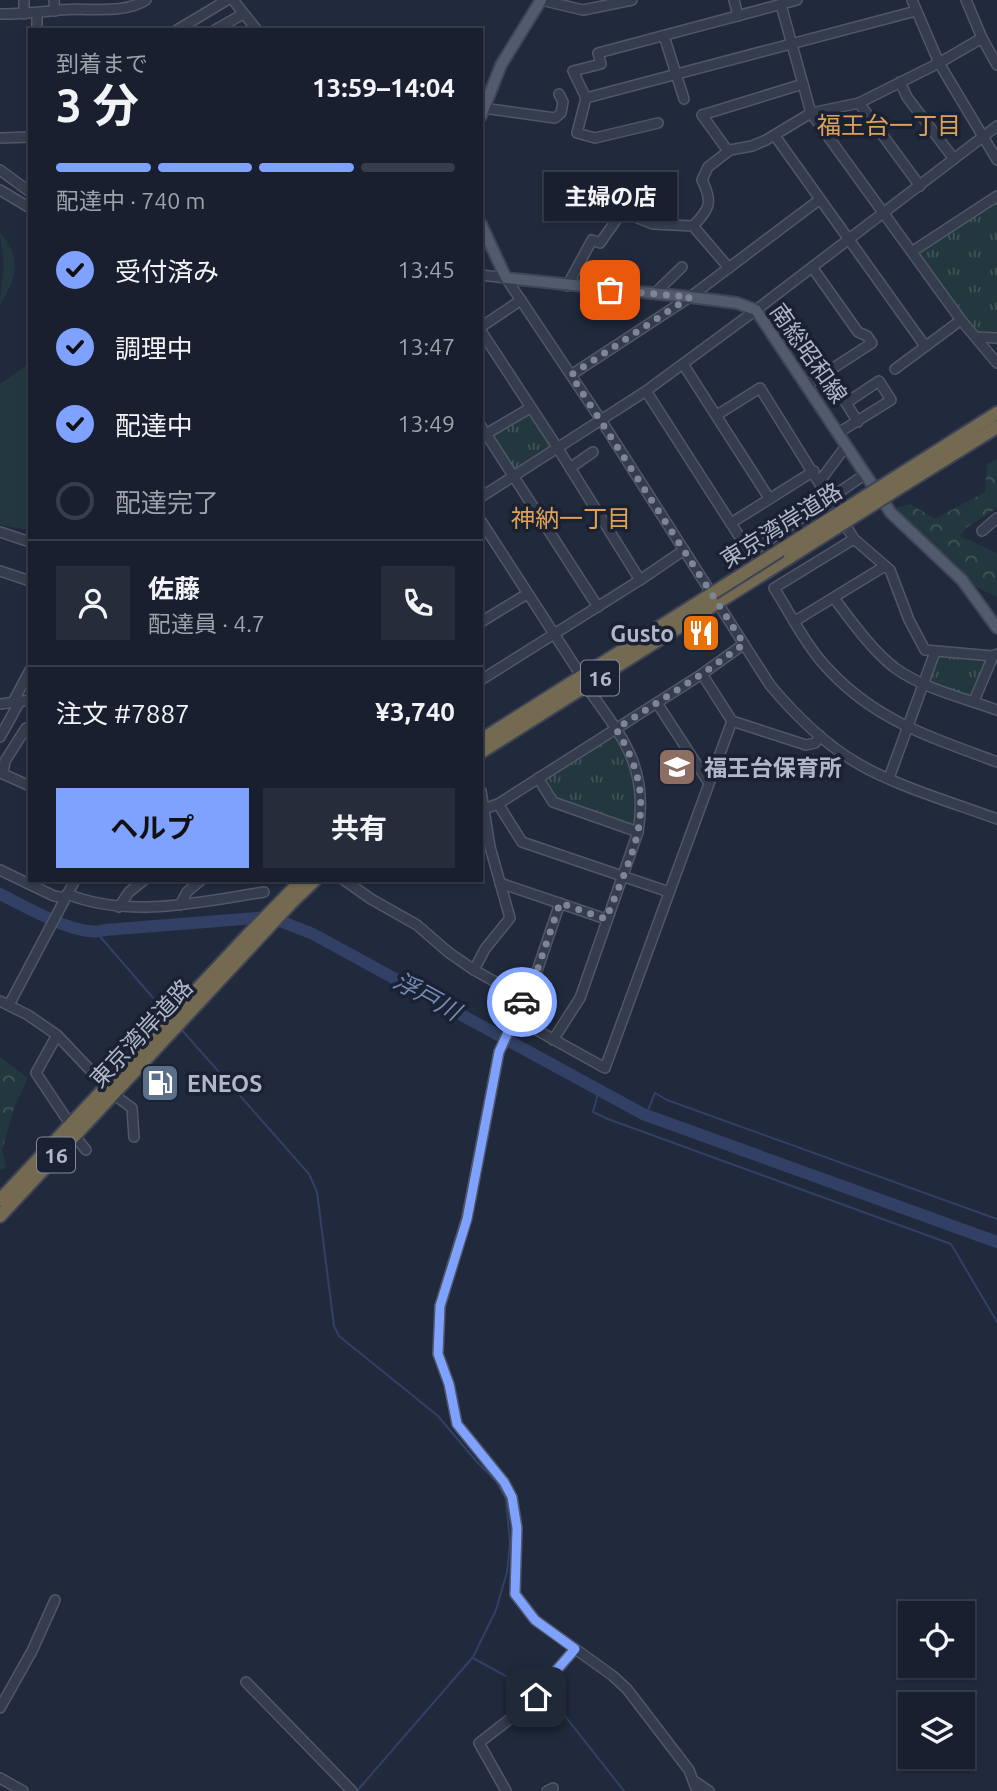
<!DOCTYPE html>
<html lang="ja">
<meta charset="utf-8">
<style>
body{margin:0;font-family:Ubuntu,"Noto Sans JP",sans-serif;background:#262c3a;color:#f1f3f6;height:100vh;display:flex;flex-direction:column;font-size:26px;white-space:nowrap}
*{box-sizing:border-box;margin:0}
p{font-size:23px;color:#9fa2aa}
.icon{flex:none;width:38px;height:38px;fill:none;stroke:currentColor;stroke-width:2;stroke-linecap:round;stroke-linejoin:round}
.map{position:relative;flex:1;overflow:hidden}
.details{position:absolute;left:28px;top:28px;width:455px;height:854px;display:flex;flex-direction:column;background:#191f2e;border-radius:0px;box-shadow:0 2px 5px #0004,0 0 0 2px #373d4a}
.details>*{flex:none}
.controls{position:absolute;left:898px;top:1601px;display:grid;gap:14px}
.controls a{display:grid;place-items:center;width:77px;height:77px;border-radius:0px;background:#191f2e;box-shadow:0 2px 5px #0004,0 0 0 2px #373d4a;font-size:35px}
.pin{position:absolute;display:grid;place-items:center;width:60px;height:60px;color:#fff;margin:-30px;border-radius:14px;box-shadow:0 4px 10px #0006}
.courier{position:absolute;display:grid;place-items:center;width:70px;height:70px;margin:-35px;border:5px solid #7fa1ff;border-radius:50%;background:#fff;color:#222;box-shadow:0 2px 9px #0007}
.bubble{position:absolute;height:49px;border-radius:0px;background:#191f2e;box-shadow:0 2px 5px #0004,0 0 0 2px #373d4a;font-size:23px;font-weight:700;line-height:49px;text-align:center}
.overview em{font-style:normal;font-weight:700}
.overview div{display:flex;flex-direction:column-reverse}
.overview{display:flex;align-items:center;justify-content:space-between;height:119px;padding:0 28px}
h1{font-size:46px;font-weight:700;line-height:52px}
.bar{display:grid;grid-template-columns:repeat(4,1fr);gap:10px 7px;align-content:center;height:84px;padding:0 28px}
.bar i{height:9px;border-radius:5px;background:#373d4a}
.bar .selected{background:#7fa1ff}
.bar p{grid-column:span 4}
.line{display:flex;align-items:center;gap:18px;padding:0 28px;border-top:2px solid #373d4a}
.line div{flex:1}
.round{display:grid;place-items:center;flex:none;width:74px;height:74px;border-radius:0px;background:#262c3a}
ol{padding:0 28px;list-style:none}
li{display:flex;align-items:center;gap:21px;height:77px}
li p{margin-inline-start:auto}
li .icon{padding:7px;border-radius:50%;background:#7fa1ff;color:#111;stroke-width:4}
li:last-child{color:#9fa2aa}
li i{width:38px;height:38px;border:4px solid #373d4a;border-radius:50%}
.cta{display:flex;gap:14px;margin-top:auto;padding:14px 28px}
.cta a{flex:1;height:80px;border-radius:0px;background:#7fa1ff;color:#111;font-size:28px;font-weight:700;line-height:80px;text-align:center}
.cta a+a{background:#262c3a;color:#f1f3f6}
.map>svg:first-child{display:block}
</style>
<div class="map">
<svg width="997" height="1791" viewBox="0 0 997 1791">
<defs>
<pattern id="grass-tufts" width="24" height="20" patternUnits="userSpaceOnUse" patternTransform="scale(1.75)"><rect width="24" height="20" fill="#23383e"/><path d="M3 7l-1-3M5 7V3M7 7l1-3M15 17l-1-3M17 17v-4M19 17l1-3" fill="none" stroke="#405359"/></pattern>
<pattern id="forest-crowns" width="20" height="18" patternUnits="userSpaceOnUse" patternTransform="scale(1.75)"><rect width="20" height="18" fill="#23383e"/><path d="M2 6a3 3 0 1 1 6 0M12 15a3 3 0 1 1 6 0" fill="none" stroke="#405359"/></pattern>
</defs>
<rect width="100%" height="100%" fill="#21293d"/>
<g fill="url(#grass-tufts)">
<path d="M997 201V334L978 333 960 313 917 254Z"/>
<path d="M529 412 551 446 514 469 492 435Z"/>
<path d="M937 656 989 658 972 698 928 682Z"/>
<path d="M614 736 634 779 633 825 557 798 544 780Z"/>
</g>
<g fill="url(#forest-crowns)">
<path d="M997 459V508L966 528 960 536 997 553V597L974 586 911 534 896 508 910 504 935 519 985 492 987 464Z"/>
<path d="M0 1057 28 1078 14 1108 2 1150 6 1168 0 1170Z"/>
</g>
<g fill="#23383e">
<path d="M0 232C22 259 17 278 0 305 0 293 2 283 3 272 5 259 0 245 0 232Z"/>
<path d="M30 363V530L0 525V384Z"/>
</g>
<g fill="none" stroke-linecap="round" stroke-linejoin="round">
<g stroke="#314064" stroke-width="2">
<path d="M97 933 167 1014"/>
<path d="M181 1029 309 1174 317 1192 334 1326 339 1336 438 1416 477 1462 496 1481 506 1499 510 1543 507 1572 496 1610 473 1657 357 1791"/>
<path d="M599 1090 593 1112 608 1119 951 1244 997 1322"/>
<path d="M646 1115 655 1093 667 1100 997 1219"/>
<path d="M473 1658 533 1691"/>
<path d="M541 1695 554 1702 624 1791"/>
</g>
<path stroke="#314064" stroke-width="12" d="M0 894C25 906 79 939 105 930L270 917 313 934 643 1114 997 1242"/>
<defs>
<g id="minor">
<path d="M24 0V14"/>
<path d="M54 0 55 11"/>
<path d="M233 0 257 30"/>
<path d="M541 0 583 10 632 0"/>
<path d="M734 0 738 16"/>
<path d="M912 0 939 63 997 160"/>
<path d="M966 0 982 38 997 65"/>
<path d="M781 5 811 113 961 320 997 363"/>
<path d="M0 14C21 14 39 12 60 10 87 7 123 15 146 0"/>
<path d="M37 14V30"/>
<path d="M177 30 227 0"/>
<path d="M215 30 243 14"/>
<path d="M664 36 684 99"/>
<path d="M900 82 907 97 954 159"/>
<path d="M586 98 916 11"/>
<path d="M859 103 920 186"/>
<path d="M483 108 555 118 561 113 563 102 559 94"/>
<path d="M658 123 595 138 577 133 586 98 573 71 601 64 598 53 797 0"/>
<path d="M775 136 925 346"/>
<path d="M0 138 30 137"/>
<path d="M728 151 702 115 803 84"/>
<path d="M0 170 30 192"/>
<path d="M0 190 30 208"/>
<path d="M693 226 729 268"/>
<path d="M913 251 997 196"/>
<path d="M481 275 506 278 601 420 770 685C795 715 823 743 857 763 896 786 954 803 997 819"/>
<path d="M567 286 592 240 600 243 622 212 653 224 693 226C710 209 713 202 702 180L708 167 730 150 752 146 766 140 811 113 859 103 939 63 982 38"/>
<path d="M654 294 682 267"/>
<path d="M481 327 521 300"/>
<path d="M481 331 557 447 640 580"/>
<path d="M976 337 997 338"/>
<path d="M683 364 769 498"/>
<path d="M895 369 961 320"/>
<path d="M571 375 690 297 819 200"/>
<path d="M807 385 872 343 867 336 858 332 812 267"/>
<path d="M646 391 750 553 864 475"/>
<path d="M717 415 760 388 854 539"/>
<path d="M481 426 598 607"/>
<path d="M838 433 891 400 879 381 846 403 858 422"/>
<path d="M481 437 530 408"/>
<path d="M570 468 593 452"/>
<path d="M820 481 846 446"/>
<path d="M481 497 646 391 756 310 997 126"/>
<path d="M481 521 582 677"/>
<path d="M731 523 814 471"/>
<path d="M982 531 997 518"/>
<path d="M0 532 30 542"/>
<path d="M0 571 30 581"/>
<path d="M834 598C852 622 871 649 895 668 924 689 964 698 997 710"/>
<path d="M795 621 885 566"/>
<path d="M481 622 527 594"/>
<path d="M997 654 993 656 925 650 909 620 890 570 854 539 774 588C789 611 802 639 821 661 870 719 928 736 997 762"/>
<path d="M702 674 732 721 806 745 815 743 820 736"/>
<path d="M481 680 640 580 684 550"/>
<path d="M974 701 993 656"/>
<path d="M13 702 30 670"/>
<path d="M657 703 709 783"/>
<path d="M0 704 30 700"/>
<path d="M30 728H26L5 761 3 774 30 786"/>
<path d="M0 737 20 701"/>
<path d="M538 778 553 802 638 832"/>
<path d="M889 778 935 652"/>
<path d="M498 804 522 842 669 892"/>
<path d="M484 809 498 804 702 674 744 644"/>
<path d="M0 870 54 896 65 898"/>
<path d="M344 880 371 899 417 925 448 952 474 970 524 998"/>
<path d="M500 883 606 919"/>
<path d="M67 894C130 919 200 902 264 892"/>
<path d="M560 903 538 968 499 1052 467 1218 440 1306 438 1354 449 1384 457 1424 504 1482 512 1497 517 1528 515 1594 535 1620 613 1676 627 1689 689 1770 697 1791"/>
<path d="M180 905 187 892 201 880"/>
<path d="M119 907 129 892 144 880"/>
<path d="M474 970 485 949 510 918 490 847 481 791"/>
<path d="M0 1001 28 1015 57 1035 113 1094 132 1108 134 1137"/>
<path d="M9 1005 75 880"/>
<path d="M515 1018 605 1068 732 721"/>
<path d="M57 1035 36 1073 66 1118"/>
<path d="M553 1040 580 998 638 832C649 766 622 737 586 686"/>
<path d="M78 1140 86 1150"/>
<path d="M246 1682 352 1791"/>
<path d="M0 1708 32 1651 55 1600"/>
<path d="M0 1778 23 1791"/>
<path d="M694 1781 709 1791"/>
<path d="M506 1791 479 1743 534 1700 540 1689 575 1649"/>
<path d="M547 1791 553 1788"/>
</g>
<g id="major">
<path d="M481 116 501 65 541 0"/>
<path d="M481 224 506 278 690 297 737 303 756 310 891 513 962 580 997 628"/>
</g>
<g id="highway">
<path d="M893 479 997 413"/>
<path d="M899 488 997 427"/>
<path d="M481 740 713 593"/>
<path d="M481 752 790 557"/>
<path d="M0 1200 247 936 302 880"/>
<path d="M0 1216 292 902 315 880"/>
</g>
</defs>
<use href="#minor" stroke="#505768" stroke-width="12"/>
<use href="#major" stroke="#3e4556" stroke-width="14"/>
<use href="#highway" stroke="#3d4455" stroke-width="16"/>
<use href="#minor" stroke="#353c4d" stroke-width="9"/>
<use href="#major" stroke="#525b6d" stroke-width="10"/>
<use href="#highway" stroke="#746a51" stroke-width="12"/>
<defs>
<g id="highway-bridge">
<path d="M790 557 899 488"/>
<path d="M713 593 893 479"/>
</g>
</defs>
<use href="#highway-bridge" stroke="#3d4455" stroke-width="16" stroke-linecap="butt"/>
<use href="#highway-bridge" stroke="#746a51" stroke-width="12"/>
</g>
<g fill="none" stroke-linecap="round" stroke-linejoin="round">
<path stroke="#7e8598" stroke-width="7" stroke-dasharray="0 12.6" d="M522 1002 538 968 560 903 606 919C635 846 662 803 616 729L702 674 744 644 571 375 690 297 610 290"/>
<path stroke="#7fa1ff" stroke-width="9" d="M522 1002 499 1052 467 1219 440 1306 438 1354 449 1384 457 1424 504 1482 512 1497 517 1528 515 1594 535 1620 575 1649 540 1689 536 1697"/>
</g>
<defs>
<symbol id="restaurant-square" viewBox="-11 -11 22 22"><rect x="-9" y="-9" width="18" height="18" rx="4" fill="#e8710a" stroke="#1a2132"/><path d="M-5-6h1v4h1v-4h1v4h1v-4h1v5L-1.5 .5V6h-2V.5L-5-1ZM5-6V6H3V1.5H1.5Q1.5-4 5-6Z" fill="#fff"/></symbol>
<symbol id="school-square" viewBox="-11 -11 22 22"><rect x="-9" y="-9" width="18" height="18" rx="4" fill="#8d6e63" stroke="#1a2132"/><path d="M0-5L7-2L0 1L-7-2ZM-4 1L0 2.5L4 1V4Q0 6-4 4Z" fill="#fff"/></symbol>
<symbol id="fuel-square" viewBox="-11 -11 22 22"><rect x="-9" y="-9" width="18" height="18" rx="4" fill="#5c6f8a" stroke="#1a2132"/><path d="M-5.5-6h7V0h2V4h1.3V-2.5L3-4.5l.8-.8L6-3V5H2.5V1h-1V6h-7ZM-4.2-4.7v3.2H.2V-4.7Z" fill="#fff"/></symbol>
</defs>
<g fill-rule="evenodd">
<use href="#restaurant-square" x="679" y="611" width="44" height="44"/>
<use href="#school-square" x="655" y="745" width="44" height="44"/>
<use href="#fuel-square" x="138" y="1061" width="44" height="44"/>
</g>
<g text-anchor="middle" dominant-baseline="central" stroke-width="7" stroke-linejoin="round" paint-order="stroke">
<g fill="#1a2132" stroke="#838a9c" stroke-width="2">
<rect x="581" y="660.5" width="38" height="35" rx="5"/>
<rect x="37" y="1137.5" width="38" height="35" rx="5"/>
</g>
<g font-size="21" font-weight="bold" fill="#b0b7c9">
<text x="600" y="678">16</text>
<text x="56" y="1155">16</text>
</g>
<g font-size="23" fill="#b0b7c9" stroke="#1a2132">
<text transform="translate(809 353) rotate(55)">南総昭和線</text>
<text transform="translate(781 525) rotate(-32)">東京湾岸道路</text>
<text transform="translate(141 1033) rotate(-47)">東京湾岸道路</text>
</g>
<g font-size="23" font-weight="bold" fill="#b0b7c9" stroke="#1a2132" text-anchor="start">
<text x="674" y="633" text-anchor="end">Gusto</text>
<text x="704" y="767">福王台保育所</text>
<text x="187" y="1083">ENEOS</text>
</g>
<g font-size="24" fill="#dda157" stroke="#1a2132">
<text x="889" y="125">福王台一丁目</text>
<text x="571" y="518">神納一丁目</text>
</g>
<g font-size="24" font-style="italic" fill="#7588b3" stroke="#1a2132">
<text transform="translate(427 996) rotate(29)">浮戸川</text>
</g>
</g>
</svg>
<div class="controls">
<a><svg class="icon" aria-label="locate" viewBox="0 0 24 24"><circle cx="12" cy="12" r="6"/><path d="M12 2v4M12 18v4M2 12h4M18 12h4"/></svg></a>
<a><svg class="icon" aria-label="layers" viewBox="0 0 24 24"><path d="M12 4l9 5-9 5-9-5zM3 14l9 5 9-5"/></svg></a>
</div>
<div class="pin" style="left:610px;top:290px;background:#ea580c"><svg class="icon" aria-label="bag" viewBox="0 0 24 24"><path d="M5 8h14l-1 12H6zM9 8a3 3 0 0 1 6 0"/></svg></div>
<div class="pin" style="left:536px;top:1697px;background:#1f2937"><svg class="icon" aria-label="home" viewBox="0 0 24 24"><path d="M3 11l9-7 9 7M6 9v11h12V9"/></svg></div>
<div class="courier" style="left:522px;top:1002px"><svg class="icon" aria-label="car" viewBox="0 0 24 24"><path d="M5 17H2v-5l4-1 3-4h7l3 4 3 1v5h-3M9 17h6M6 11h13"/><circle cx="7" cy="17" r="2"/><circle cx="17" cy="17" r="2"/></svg></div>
<div class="bubble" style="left:544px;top:172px;width:133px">主婦の店</div>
<section class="details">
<div class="overview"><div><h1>3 分</h1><p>到着まで</p></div><em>13:59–14:04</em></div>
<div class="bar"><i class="selected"></i><i class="selected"></i><i class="selected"></i><i></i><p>配達中 · 740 m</p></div>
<ol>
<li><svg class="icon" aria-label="check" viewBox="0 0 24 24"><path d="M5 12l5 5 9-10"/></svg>受付済み<p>13:45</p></li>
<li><svg class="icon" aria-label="check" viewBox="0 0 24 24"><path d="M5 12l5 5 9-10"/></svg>調理中<p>13:47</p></li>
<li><svg class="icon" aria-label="check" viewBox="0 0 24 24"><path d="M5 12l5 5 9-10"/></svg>配達中<p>13:49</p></li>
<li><i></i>配達完了</li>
</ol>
<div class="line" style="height:126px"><a class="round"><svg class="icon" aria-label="person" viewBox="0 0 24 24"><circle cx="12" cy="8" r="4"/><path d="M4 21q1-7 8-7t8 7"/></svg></a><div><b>佐藤</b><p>配達員 · 4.7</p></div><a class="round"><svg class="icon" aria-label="phone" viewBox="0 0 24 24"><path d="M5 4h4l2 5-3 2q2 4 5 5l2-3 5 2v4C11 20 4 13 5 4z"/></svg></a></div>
<div class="line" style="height:91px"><div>注文 #7887</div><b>¥3,740</b></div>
<div class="cta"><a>ヘルプ</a><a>共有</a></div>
</section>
</div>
